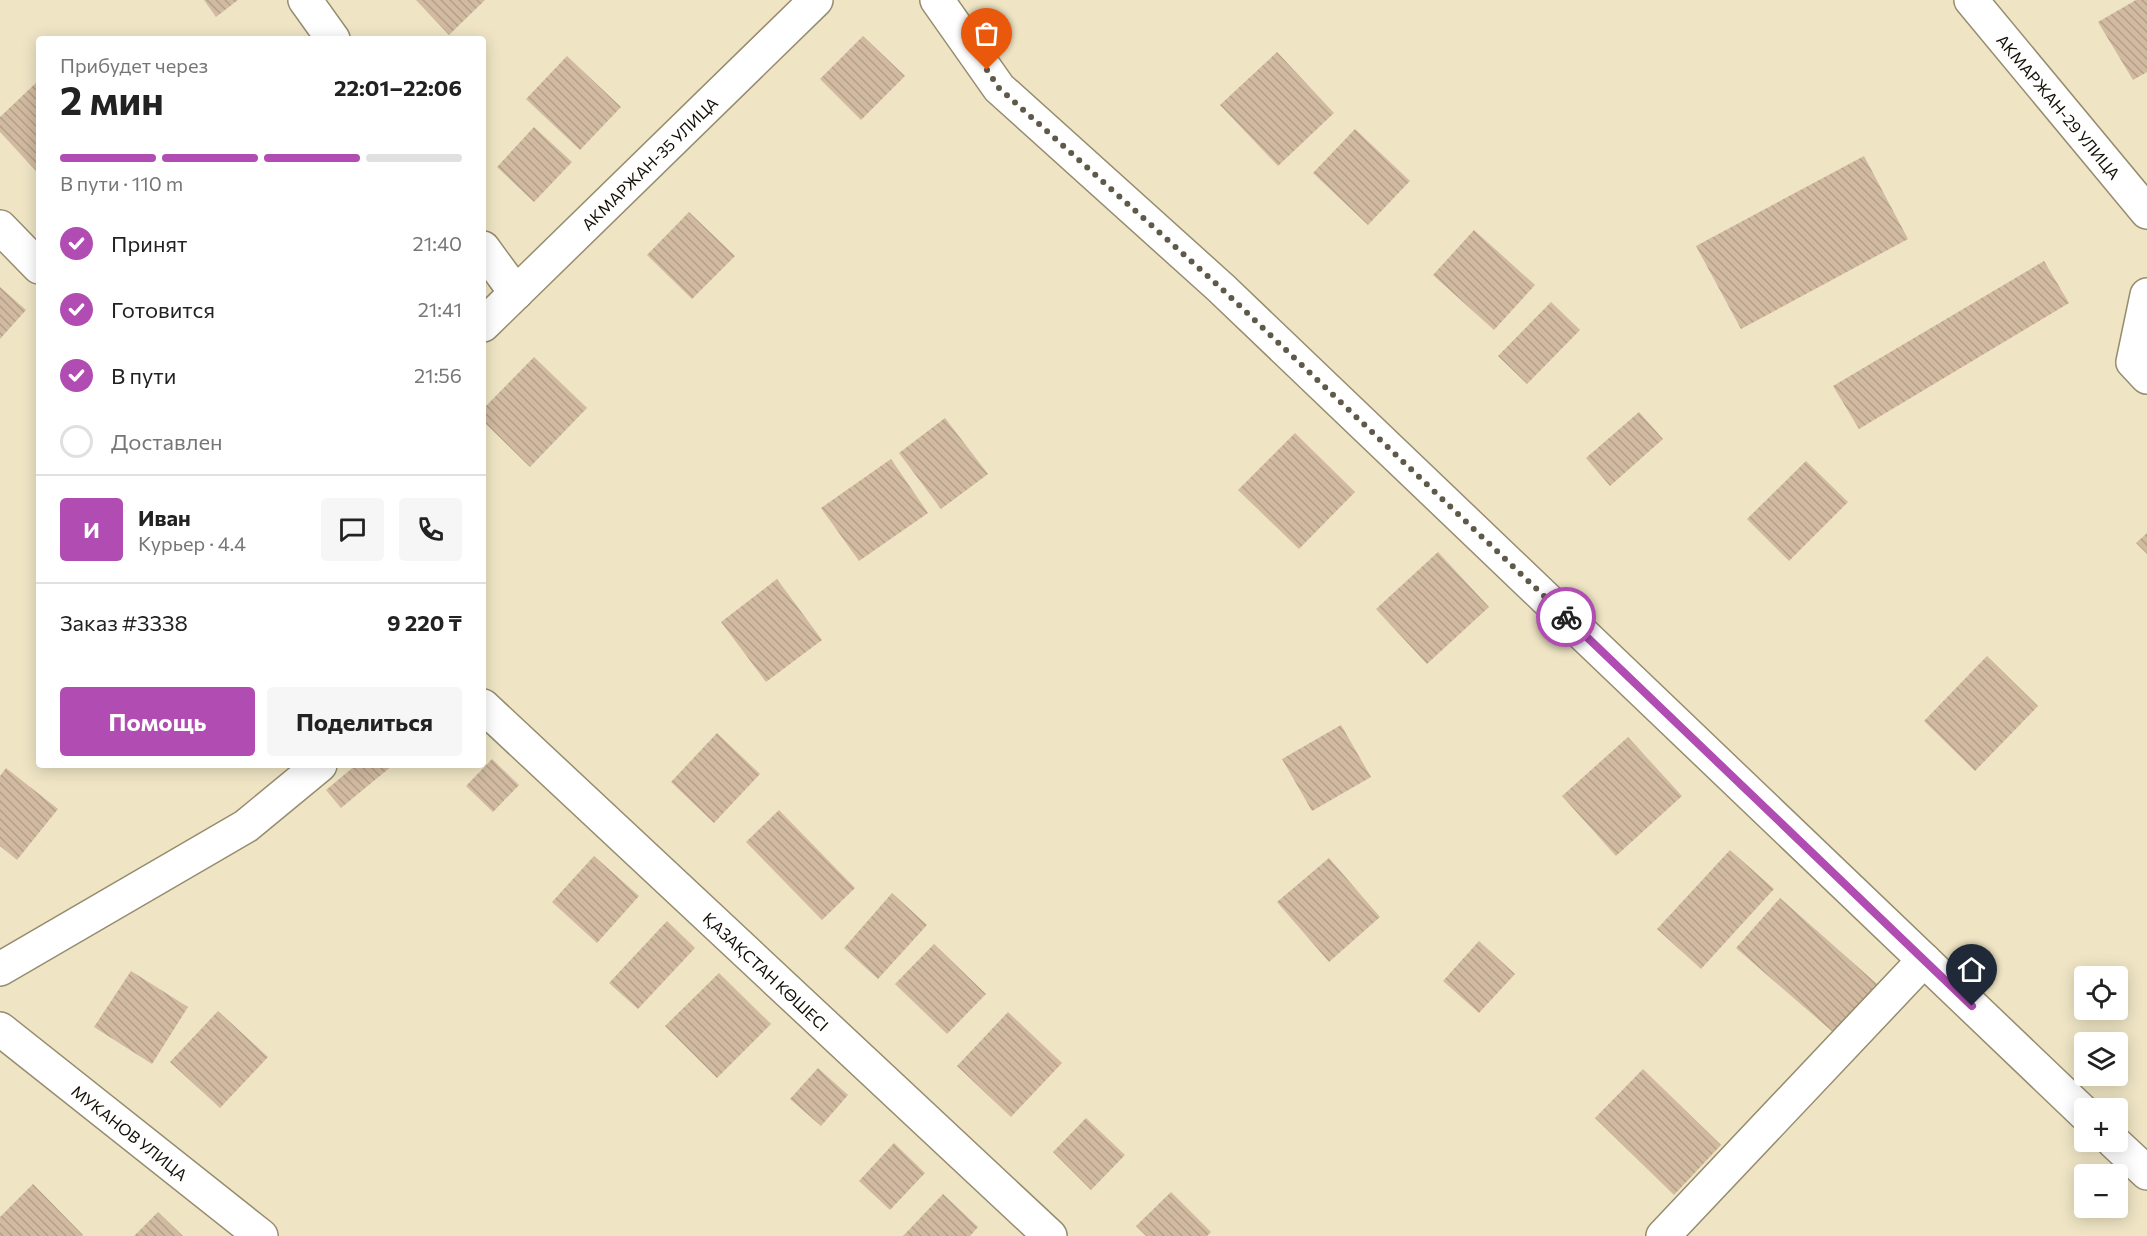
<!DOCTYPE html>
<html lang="ru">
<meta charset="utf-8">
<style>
body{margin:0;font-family:Commissioner,sans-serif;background:#f6f6f6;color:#222;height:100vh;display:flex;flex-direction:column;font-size:22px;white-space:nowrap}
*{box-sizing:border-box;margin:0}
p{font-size:20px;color:#767676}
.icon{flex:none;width:33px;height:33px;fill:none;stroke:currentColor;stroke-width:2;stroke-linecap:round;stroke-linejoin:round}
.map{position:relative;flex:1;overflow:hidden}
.side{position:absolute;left:36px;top:36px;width:450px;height:732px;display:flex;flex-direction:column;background:#fff;border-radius:6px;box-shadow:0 3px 15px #0003}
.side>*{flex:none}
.buttons{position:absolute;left:2074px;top:966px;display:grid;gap:12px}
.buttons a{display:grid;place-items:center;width:54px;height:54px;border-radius:6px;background:#fff;box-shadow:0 3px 15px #0003;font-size:30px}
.pin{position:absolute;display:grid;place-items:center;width:51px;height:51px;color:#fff;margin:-62px -26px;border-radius:50% 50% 50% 0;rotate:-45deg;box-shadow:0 0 6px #0007}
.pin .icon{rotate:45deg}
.courier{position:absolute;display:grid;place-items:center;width:60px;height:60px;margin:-30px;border:4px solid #b04cb2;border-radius:50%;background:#fff;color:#222;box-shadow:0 2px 8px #0007}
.overview em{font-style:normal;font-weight:700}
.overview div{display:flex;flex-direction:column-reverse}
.overview{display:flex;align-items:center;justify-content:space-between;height:102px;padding:0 24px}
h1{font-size:39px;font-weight:700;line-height:45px}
.bar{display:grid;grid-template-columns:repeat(4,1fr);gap:9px 6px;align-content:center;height:72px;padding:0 24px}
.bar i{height:8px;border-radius:4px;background:#e0e0e0}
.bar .active{background:#b04cb2}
.bar p{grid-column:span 4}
.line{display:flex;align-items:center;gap:15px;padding:0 24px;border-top:2px solid #e0e0e0}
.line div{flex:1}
.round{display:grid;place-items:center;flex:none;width:63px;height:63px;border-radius:6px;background:#f6f6f6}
ol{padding:0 24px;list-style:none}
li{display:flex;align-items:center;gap:18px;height:66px}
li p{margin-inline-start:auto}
li .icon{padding:6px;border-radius:50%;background:#b04cb2;color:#fff;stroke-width:4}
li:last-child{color:#767676}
li i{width:33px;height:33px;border:3px solid #e0e0e0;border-radius:50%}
.action{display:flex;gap:12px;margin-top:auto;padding:12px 24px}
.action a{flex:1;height:69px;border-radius:6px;background:#b04cb2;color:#fff;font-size:24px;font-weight:700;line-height:69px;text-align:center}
.action a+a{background:#f6f6f6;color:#222}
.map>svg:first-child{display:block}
</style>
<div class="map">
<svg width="2147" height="1236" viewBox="0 0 2147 1236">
<defs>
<pattern id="building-back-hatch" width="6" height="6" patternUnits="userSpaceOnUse" patternTransform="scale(1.5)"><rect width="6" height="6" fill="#d2baa1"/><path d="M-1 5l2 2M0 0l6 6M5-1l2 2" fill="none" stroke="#b39f89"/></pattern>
</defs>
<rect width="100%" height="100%" fill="#efe5c5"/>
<g fill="url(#building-back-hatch)">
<path d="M204 0H238L216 17Z"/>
<path d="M416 0H485L449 35Z"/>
<path d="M2136 0H2147V72L2133 80 2098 22Z"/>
<path d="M863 36 905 76 861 120 820 79Z"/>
<path d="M1277 52 1334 113 1278 166 1220 105Z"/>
<path d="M567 56 621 107 580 150 526 99Z"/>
<path d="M39 80V170L37 172 0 132V117Z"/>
<path d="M534 127 572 162 534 202 497 167Z"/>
<path d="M1355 129 1410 181 1368 225 1313 173Z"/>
<path d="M1864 156 1908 239 1741 329 1696 246Z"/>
<path d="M689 212 735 256 692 299 647 255Z"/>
<path d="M1474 230 1535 285 1494 330 1433 275Z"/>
<path d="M2044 261 2069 303 1859 429 1833 386Z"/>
<path d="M0 287 26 310 0 339Z"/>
<path d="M1551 302 1580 330 1527 384 1498 356Z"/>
<path d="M534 357 587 408 530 467 483 421V409Z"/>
<path d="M1639 412 1663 439 1610 486 1586 458Z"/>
<path d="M945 418 988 474 941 509 899 453Z"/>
<path d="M1295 433 1355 492 1299 549 1238 490Z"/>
<path d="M891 459 928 513 859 561 821 508Z"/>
<path d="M1806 461 1848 502 1789 561 1747 519Z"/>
<path d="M2147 533V554L2136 543Z"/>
<path d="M1438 552 1489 607 1427 664 1376 609Z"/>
<path d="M777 579 822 640 766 682 721 622Z"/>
<path d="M1987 656 2038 706 1975 771 1924 721Z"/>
<path d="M1341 725 1371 777 1312 811 1282 759Z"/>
<path d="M717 733 760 774 714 823 671 782Z"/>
<path d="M1628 737 1682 796 1616 856 1562 796Z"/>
<path d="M492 759 519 785 493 812 466 786Z"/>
<path d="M356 765H393L341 808 326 790Z"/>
<path d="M6 768 58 809 17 860 0 846V776Z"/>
<path d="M779 810 855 888 822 920 746 842Z"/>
<path d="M1730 850 1774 889 1701 969 1657 929Z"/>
<path d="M594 856 639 896 597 943 552 902Z"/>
<path d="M1329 858 1380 917 1329 962 1277 902Z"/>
<path d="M892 893 927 925 878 979 844 948Z"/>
<path d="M1780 898 1877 984 1834 1033 1736 948Z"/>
<path d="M667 921 695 948 638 1009 609 983Z"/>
<path d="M1479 941 1515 974 1479 1013 1443 981Z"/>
<path d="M934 944 986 994 947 1034 895 984Z"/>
<path d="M131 971 188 1007 152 1064 94 1027Z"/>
<path d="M719 973 771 1024 717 1078 665 1026Z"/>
<path d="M218 1011 268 1057 220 1108 170 1062Z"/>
<path d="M1008 1012 1062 1063 1011 1117 957 1066Z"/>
<path d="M818 1068 848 1095 821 1126 790 1099Z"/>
<path d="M1643 1069 1721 1145 1674 1195 1595 1118Z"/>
<path d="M1086 1118 1125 1155 1091 1190 1053 1152Z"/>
<path d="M894 1143 925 1173 890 1210 859 1181Z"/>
<path d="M33 1184 83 1235 82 1236H0V1217Z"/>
<path d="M1171 1192 1211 1232 1207 1236H1146L1136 1226Z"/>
<path d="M943 1194 978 1227 970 1236H903Z"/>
<path d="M158 1212 183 1236H134Z"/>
</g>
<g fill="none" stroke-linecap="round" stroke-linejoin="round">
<defs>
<g id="minor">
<path d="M305 0 333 39"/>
<path d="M937 0 999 88 1221 288 2085 1114"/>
<path id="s1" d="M1971 0 2147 212"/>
<path d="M0 227 39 267"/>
<path d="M483 248 516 293"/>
<path d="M2147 295 2133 362 2147 377"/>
<path id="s2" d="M483 325 816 0"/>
<path id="s3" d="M483 706 1050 1236"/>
<path d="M0 969 246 826 320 765"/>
<path id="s4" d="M0 1029 261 1236"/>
<path d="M2114 1142 2147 1173"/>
<path d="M1663 1236 1924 960"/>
</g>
</defs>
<use href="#minor" stroke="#968d6f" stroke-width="36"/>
<use href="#minor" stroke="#fff" stroke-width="33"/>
</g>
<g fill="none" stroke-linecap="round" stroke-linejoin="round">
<path stroke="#5f5948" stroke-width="6" stroke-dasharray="0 10.8" d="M987 70 999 88 1221 288 1566 617"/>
<path stroke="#b04cb2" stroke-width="8" d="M1566 617 1972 1006"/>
</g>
<g text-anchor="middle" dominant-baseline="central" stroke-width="4.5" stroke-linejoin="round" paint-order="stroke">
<g font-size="16" fill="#110e04" stroke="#fcf2d2">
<text stroke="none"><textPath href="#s1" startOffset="138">АКМАРЖАН-29 УЛИЦА</textPath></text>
<text stroke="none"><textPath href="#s2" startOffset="232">АКМАРЖАН-35 УЛИЦА</textPath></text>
<text stroke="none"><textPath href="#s3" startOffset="388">ҚАЗАҚСТАН КӨШЕСІ</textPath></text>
<text stroke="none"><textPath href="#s4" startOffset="166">МУКАНОВ УЛИЦА</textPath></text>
</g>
</g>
</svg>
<div class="buttons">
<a><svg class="icon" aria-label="locate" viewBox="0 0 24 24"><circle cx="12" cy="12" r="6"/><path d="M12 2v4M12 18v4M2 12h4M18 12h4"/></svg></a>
<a><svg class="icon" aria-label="layers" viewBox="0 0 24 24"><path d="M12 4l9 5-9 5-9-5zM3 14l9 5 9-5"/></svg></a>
<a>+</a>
<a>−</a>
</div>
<div class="pin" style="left:987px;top:70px;background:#ea580c"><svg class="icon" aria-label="bag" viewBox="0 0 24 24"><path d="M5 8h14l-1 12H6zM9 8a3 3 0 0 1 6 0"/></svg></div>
<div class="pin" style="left:1972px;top:1006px;background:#1f2937"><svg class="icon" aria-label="home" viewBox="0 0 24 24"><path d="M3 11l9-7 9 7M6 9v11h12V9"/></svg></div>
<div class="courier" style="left:1566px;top:617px"><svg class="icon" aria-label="bike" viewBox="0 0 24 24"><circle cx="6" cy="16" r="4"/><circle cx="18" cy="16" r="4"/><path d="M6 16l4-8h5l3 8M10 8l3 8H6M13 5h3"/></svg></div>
<section class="side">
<div class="overview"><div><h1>2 мин</h1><p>Прибудет через</p></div><em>22:01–22:06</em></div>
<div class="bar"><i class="active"></i><i class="active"></i><i class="active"></i><i></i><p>В пути · 110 m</p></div>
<ol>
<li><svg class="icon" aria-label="check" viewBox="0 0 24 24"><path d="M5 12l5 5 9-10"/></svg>Принят<p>21:40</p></li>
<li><svg class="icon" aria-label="check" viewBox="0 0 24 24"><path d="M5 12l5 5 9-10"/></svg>Готовится<p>21:41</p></li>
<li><svg class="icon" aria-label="check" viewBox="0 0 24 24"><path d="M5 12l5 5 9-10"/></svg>В пути<p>21:56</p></li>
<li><i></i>Доставлен</li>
</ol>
<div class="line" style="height:108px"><b class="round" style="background:#b04cb2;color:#fff">И</b><div><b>Иван</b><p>Курьер · 4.4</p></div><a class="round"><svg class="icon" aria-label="chat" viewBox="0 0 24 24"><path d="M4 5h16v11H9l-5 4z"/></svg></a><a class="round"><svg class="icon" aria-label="phone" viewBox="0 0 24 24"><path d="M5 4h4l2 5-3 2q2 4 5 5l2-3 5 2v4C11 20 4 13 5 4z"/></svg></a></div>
<div class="line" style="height:78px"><div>Заказ #3338</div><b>9 220 ₸</b></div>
<div class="action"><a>Помощь</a><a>Поделиться</a></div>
</section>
</div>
